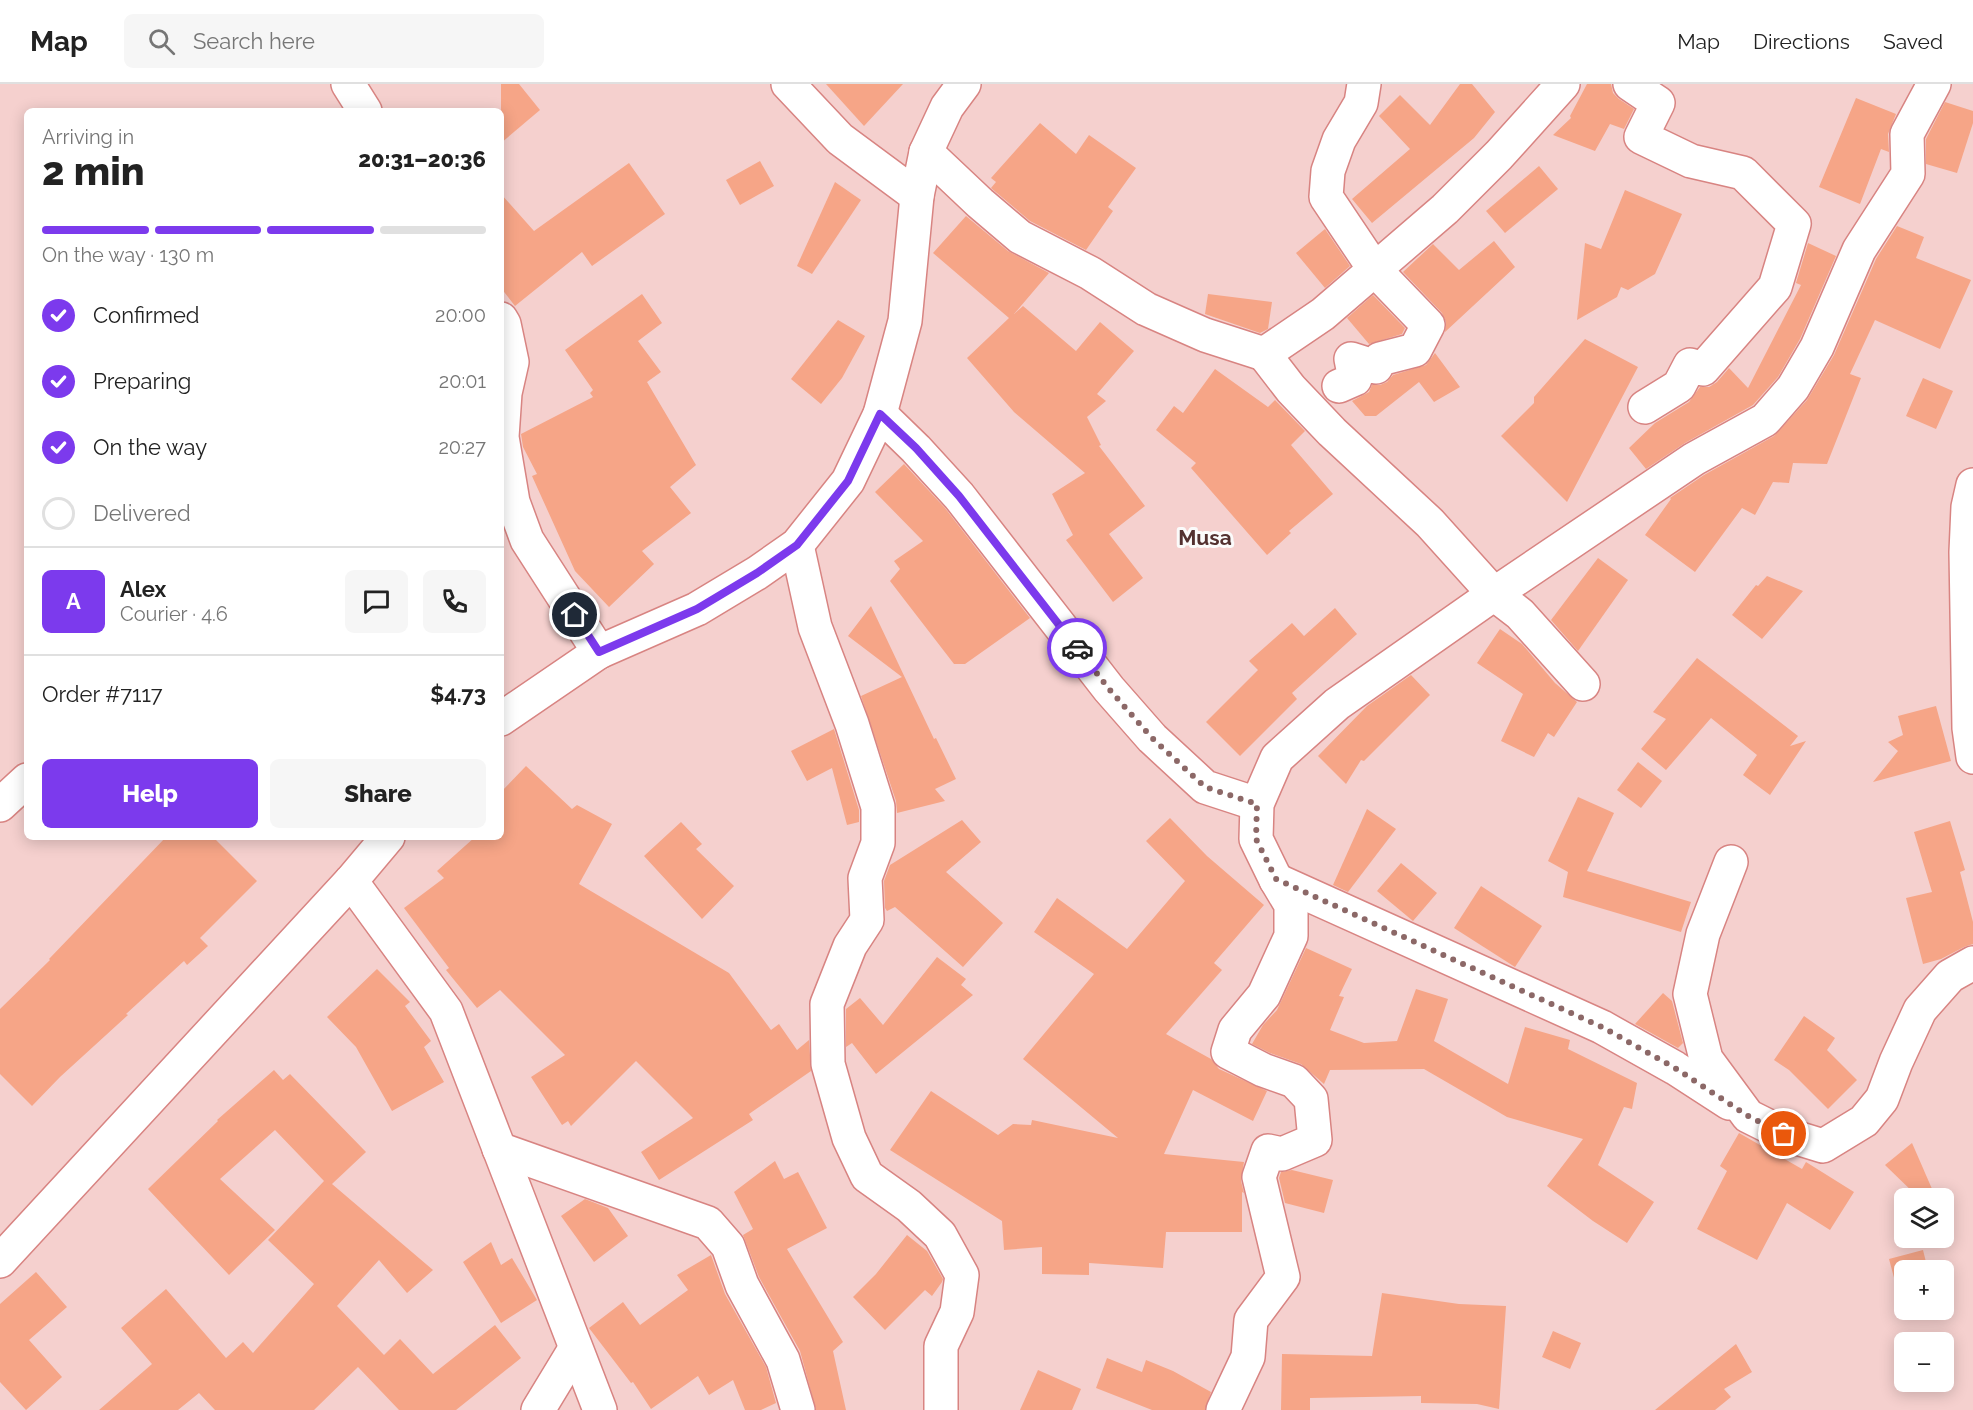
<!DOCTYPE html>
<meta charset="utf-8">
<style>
body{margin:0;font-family:Raleway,sans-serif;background:#f6f6f6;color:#222;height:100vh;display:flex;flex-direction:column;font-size:22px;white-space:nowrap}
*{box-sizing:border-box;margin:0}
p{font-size:20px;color:#767676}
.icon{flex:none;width:33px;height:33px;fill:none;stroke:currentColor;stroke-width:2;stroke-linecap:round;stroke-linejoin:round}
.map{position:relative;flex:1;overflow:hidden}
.details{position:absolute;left:24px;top:24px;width:480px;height:732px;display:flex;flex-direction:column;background:#fff;border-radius:9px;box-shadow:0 3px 15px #0003}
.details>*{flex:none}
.tools{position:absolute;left:1894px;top:1104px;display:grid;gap:12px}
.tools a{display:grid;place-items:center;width:60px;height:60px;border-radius:9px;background:#fff;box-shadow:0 3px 15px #0003;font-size:30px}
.pin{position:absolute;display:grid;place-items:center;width:51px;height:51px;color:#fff;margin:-26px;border:3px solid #fff;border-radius:50%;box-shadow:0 2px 6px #0007}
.courier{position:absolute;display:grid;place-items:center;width:60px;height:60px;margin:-30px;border:4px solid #7c3aed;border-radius:50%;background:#fff;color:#222;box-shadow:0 2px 8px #0007}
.head em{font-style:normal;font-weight:800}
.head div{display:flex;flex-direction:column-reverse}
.head{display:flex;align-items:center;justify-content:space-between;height:102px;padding:0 18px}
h1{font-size:39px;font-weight:800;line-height:45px}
.bar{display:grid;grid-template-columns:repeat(4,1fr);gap:9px 6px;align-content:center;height:72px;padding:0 18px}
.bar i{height:8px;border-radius:4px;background:#e0e0e0}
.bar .selected{background:#7c3aed}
.bar p{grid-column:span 4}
.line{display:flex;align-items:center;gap:15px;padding:0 18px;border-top:2px solid #e0e0e0}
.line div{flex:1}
.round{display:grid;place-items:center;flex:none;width:63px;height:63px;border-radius:9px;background:#f6f6f6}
ol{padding:0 18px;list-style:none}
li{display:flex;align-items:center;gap:18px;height:66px}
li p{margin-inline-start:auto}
li .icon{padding:6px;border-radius:50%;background:#7c3aed;color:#fff;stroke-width:4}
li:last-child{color:#767676}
li i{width:33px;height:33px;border:3px solid #e0e0e0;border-radius:50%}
.button{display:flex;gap:12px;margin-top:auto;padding:12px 18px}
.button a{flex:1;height:69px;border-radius:9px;background:#7c3aed;color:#fff;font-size:24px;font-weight:800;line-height:69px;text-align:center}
.button a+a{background:#f6f6f6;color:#222}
header{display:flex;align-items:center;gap:36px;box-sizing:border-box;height:84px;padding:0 30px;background:#fff;border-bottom:2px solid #e0e0e0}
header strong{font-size:28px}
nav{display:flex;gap:33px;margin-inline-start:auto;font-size:21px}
.search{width:420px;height:54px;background:#f6f6f6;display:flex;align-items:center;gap:15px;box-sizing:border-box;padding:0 21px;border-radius:9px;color:#767676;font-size:22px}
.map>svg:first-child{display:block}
</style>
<header>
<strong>Map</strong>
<div class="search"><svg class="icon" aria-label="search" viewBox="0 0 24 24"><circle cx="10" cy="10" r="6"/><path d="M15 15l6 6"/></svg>Search here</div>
<nav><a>Map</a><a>Directions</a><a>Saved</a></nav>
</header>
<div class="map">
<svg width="1973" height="1326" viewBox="0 0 1973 1326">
<rect width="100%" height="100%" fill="#f5d0ce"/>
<g fill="#f6a587">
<path d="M501 0H519L540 26 501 59Z"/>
<path d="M826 0H903L864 42Z"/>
<path d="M1460 0H1472L1495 28 1474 54 1372 139 1352 115 1410 65 1379 32 1400 11 1430 41Z"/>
<path d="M1587 0H1611L1613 9 1619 15 1634 25 1624 45 1610 40 1595 67 1553 51 1571 34 1570 32Z"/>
<path d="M1856 14 1896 30 1888 50 1889 68 1881 65 1860 120 1819 103Z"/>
<path d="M1945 18 1973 27V39L1957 89 1926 80V55Z"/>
<path d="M1040 39 1076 70 1089 51 1136 84 1108 123 1113 127 1086 166 1030 137 991 104 996 98 991 94Z"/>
<path d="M760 77 774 102 740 121 726 96Z"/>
<path d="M629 79 665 130 592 182 582 168 515 222 501 204V110L534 147Z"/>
<path d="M1539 82 1558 105 1505 149 1486 127Z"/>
<path d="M835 98 861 116 812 190 797 182Z"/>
<path d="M1625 106 1682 130 1655 190 1628 206 1621 203 1617 213 1577 236 1585 159 1601 165Z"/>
<path d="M966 132 1008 167 1049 189 1014 230 1023 222 1076 267 1100 238 1134 267 1097 310 1106 317 1087 333 1101 361 1099 362 1145 422 1109 450 1143 494 1113 518 1066 456 1073 451 1052 410 1085 389 1014 328 967 274 1009 234 933 169Z"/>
<path d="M1897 142 1924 153 1916 174 1971 196 1940 265 1875 236 1850 290 1861 294 1827 380 1793 379 1789 399 1773 398 1755 431 1742 424 1695 488 1645 451 1671 415 1670 414 1704 391 1774 352 1807 316 1834 271 1876 175Z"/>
<path d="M1325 145 1350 182 1325 204 1296 169Z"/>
<path d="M1494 157 1515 183 1445 248 1446 238 1442 229 1403 188 1433 160 1459 186Z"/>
<path d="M1808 159 1836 172 1800 255 1778 293 1753 321 1685 359 1646 385 1629 364 1655 339 1689 318 1700 303H1709L1717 298 1729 284 1748 304 1801 201 1796 199Z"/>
<path d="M642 210 662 239 638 257 661 288 647 298 696 381 670 403 691 429 642 467 654 480 609 523 575 487 532 392 537 390 523 363 521 350 593 313 590 309 593 306 565 266Z"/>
<path d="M1208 210 1272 218 1268 245 1260 249 1205 230Z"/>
<path d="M1373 211 1405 244 1402 250 1369 260 1347 234Z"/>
<path d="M838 236 865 252 842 294 821 320 791 295Z"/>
<path d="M1585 255 1638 283 1567 418 1501 352 1534 319V313Z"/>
<path d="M1435 269 1460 303 1434 318 1419 298 1376 332H1365L1352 317 1369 308 1372 301H1380L1387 298 1393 291 1426 281Z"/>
<path d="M1215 285 1268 323 1275 316 1305 347 1291 361 1333 410 1289 447 1291 449 1267 471 1191 384 1196 379 1156 346 1174 322 1183 329Z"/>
<path d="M1923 294 1953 307 1936 345 1906 332Z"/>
<path d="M904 380 945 424 1030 534 965 580H954L890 497 900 485 894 477 923 457 875 408Z"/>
<path d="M1598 474 1628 496 1578 567 1551 536Z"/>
<path d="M1767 492 1803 507 1762 555 1732 531 1756 501 1758 502Z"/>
<path d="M871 522 934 655 936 654 956 695 935 705 945 717 897 729 896 717 861 612 902 593 848 552Z"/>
<path d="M1335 524 1357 550 1292 609 1297 615 1240 672 1206 638 1258 586 1249 577 1292 539 1304 552Z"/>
<path d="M1500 545 1522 560 1555 599 1577 618 1554 653 1548 649 1534 673 1501 657 1523 610 1477 579Z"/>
<path d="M1697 574 1798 652 1790 662 1806 657 1770 711 1743 691 1757 671 1711 634 1666 686 1641 665 1666 635 1653 628Z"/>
<path d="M1411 591 1430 611 1364 677 1361 676 1346 700 1318 672 1367 622Z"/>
<path d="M1936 622 1951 677 1873 698 1898 667 1888 658 1903 651 1898 632Z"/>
<path d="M834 645 859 726V738L847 741 832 684 807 697 791 667Z"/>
<path d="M1638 678 1662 697 1641 724 1617 706Z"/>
<path d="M526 682 572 725 577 721 612 740 579 800 729 889 771 946 779 940 797 966 809 956 811 987 749 1030 753 1036 659 1096 641 1068 693 1034 636 977 571 1042 568 1037 562 1041 531 993 565 971 500 906 477 924 446 886 449 884 404 824 444 794 437 787 475 753H501V708Z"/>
<path d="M1578 713 1614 729 1587 787 1691 818 1681 848 1563 813 1568 788 1548 777Z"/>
<path d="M1367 725 1396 745 1348 808 1333 801Z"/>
<path d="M1170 734 1207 772 1264 821 1214 879 1222 886 1166 950 1211 975 1219 985 1267 1007 1253 1037 1193 1006 1164 1070 1244 1078 1241 1097 1244 1109 1242 1108V1148H1166L1163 1184 1089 1179V1191L1042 1190V1163L1004 1166 1002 1137 890 1066 931 1007 998 1051 1013 1040 1031 1041 1032 1036 1118 1054 1023 975 1094 890 1034 848 1057 814 1127 865 1185 797 1146 757Z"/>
<path d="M962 736 981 758 946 788 1003 839 963 883 895 823 887 827 885 824 884 797 890 781Z"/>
<path d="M1950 737 1965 786 1960 788 1973 838V860L1964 863 1941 875 1923 880 1906 814 1932 808 1914 748Z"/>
<path d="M681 738 702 760 696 765 734 802 702 835 644 772Z"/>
<path d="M166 753H213L257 797 200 854 208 862 187 881 184 877 126 930 128 931 60 993 32 1022 0 990V925L50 876 49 875Z"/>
<path d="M1401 779 1437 809 1413 837 1377 807Z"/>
<path d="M1481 802 1542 842 1515 883 1454 844Z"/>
<path d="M1306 864 1352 885 1339 912 1344 913 1330 946 1364 959 1397 957 1416 905 1448 915 1434 957 1508 1000 1525 943 1570 956 1568 965 1637 999 1632 1025 1624 1023 1598 1081 1654 1118 1627 1159 1593 1137 1547 1102 1583 1055 1507 1033 1424 985 1330 986 1324 1000 1301 980 1270 969 1252 960 1263 941 1277 926Z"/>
<path d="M937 873 966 895 961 901 973 911 876 990 852 959 846 963V925L860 914 883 941Z"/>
<path d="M377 885 410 918 405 922 431 957 424 963 444 998 392 1027 356 963 327 933Z"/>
<path d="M1663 909 1672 917 1683 959 1678 964 1635 940Z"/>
<path d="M1804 932 1835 954 1827 966 1857 996 1828 1025 1789 986 1774 976Z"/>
<path d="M274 986 283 996 290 990 366 1068 332 1100 433 1186 407 1209 379 1176 337 1222 384 1271 400 1255 433 1290 495 1241 521 1274 456 1326H399L358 1283 314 1326H215L199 1309 178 1326H99L152 1280 121 1244 166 1205 226 1274 243 1258 253 1269 314 1200 268 1156 324 1097 275 1046 220 1095 275 1146 229 1191 148 1105 218 1037 217 1036Z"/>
<path d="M1739 1049 1802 1085 1806 1078 1854 1108 1830 1146 1787 1119 1757 1176 1697 1145 1727 1087 1720 1082Z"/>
<path d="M1912 1059 1936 1114H1919L1885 1081Z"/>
<path d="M775 1077 784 1095 798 1088 827 1144 787 1165 843 1258 833 1267 846 1326H816L800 1267 759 1193 743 1151 753 1145 734 1108Z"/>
<path d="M1292 1086 1333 1096 1324 1129 1285 1119 1279 1094 1281 1088Z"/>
<path d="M585 1115 608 1124 628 1152 594 1178 561 1132Z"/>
<path d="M907 1151 927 1167 943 1195 942 1198 932 1212 925 1206 885 1246 853 1213 876 1190Z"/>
<path d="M491 1158 501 1181 512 1174 537 1216 501 1239 463 1178Z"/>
<path d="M1923 1166 1928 1186H1905V1226H1924L1904 1231 1889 1175Z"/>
<path d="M711 1171 725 1210 766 1283 776 1319 761 1326H745L733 1296 709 1311 698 1292 651 1325 633 1298 631 1299 589 1244 623 1218 640 1241 688 1206 677 1191Z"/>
<path d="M36 1188 67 1223 29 1256 62 1293 26 1326 0 1298V1220Z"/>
<path d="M1382 1209 1459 1220 1506 1222 1499 1325 1477 1320 1421 1319V1312L1310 1314V1326H1281L1282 1270 1372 1272Z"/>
<path d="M1553 1247 1581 1259 1570 1285 1542 1273Z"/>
<path d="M1736 1260 1752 1288 1724 1305 1731 1313 1715 1326H1655Z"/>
<path d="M1107 1274 1142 1288 1146 1276 1173 1287 1211 1308 1205 1326H1152L1096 1304Z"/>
<path d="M1038 1286 1081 1305 1072 1326H1020Z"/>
</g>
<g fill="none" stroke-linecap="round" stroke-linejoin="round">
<defs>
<g id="minor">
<path d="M348 0 365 27"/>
<path d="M788 0 840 55 917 112"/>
<path d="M1630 0 1658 19 1641 53 1691 77 1743 89 1794 140 1775 203 1703 285 1690 281 1679 302 1645 323"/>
<path d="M926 68 980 119 1020 153 1090 189 1146 225 1205 251 1264 270 1323 230 1445 125 1499 71 1563 0"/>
<path d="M501 235 504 240 512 278 505 309 502 353 513 418 527 456 599 568"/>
<path d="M1264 270 1291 305 1332 348 1430 439 1494 510 1520 530 1583 600"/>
<path d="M1339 302 1355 295 1351 275 1376 283 1380 275 1415 266 1428 241 1375 186 1326 113 1328 87 1339 56 1361 19 1364 0"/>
<path d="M880 330 916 365 959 412 1109 605 1152 654 1205 703 1257 720"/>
<path d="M1973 401 1968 423 1966 468 1969 644 1973 673"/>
<path d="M797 461 815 543 852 640 878 723V759L865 794 867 836 850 862 827 920 828 980 849 1054 867 1092 909 1122 940 1151 962 1191 957 1228 941 1262V1326"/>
<path d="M501 635 599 568 697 525 757 489 797 461 848 397 880 330 905 237 917 112 926 68 947 23 964 0"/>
<path d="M0 721 27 696"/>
<path d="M1731 778 1703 850 1690 910 1706 975 1748 1032 1784 1050 1823 1062 1864 1037 1882 1015 1896 978 1920 926 1950 892 1973 879"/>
<path d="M1276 796 1602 943 1675 984 1729 1019"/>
<path d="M351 797 446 927 600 1326"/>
<path d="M499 1065 708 1139 728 1162 742 1201 783 1276 798 1326"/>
<path d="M0 1177 351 797 388 753"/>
<path d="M538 1326 575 1265"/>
<path d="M1223 1326 1248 1273 1251 1236 1283 1193 1259 1093 1268 1067 1282 1070 1315 1056 1311 1015 1294 997 1263 986 1228 968 1235 946 1264 911 1291 852V821L1276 796 1256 755 1257 720 1277 674 1337 620 1494 510 1694 375 1765 336 1793 304 1817 263 1859 166 1908 90 1907 50 1934 0"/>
</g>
</defs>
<use href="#minor" stroke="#d88482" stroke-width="36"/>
<use href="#minor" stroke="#fff" stroke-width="33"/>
</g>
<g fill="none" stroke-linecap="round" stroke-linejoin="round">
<path stroke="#8c6867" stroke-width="6" stroke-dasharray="0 10.8" d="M1077 564 1109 605 1152 654 1205 703 1257 720 1256 755 1276 795 1602 943 1675 984 1748 1032 1784 1050"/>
<path stroke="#7c3aed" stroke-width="8" d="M575 531 599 568 697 525 757 489 797 461 848 397 880 330 916 364 959 412 1077 564"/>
</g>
<g text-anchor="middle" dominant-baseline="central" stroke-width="6" stroke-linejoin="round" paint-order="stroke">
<g font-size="21" font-weight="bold" fill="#53302f" stroke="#fbfbfb">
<text x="1205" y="453">Musa</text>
</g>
</g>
</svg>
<div class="tools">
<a><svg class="icon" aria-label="layers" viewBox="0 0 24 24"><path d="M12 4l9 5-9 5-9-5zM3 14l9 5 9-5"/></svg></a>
<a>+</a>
<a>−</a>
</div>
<div class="pin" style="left:1784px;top:1050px;background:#ea580c"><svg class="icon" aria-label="bag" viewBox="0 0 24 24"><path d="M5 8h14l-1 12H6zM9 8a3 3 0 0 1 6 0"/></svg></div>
<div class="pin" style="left:575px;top:531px;background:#1f2937"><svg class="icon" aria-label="home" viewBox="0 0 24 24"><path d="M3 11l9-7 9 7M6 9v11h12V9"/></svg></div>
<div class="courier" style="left:1077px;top:564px"><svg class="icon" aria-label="car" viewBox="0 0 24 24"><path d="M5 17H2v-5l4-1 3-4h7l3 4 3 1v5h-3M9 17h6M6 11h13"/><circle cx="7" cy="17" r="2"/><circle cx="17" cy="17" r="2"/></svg></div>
<section class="details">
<div class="head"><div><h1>2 min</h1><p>Arriving in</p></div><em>20:31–20:36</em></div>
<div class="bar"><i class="selected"></i><i class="selected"></i><i class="selected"></i><i></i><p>On the way · 130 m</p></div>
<ol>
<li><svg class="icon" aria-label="check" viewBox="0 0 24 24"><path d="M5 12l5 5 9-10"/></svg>Confirmed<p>20:00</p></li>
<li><svg class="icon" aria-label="check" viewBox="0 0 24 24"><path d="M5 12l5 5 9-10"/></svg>Preparing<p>20:01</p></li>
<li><svg class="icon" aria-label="check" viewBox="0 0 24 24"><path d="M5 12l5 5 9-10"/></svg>On the way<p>20:27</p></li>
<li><i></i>Delivered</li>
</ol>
<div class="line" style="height:108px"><b class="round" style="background:#7c3aed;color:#fff">A</b><div><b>Alex</b><p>Courier · 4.6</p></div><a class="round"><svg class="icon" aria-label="chat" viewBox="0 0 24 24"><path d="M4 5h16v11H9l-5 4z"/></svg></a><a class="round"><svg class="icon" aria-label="phone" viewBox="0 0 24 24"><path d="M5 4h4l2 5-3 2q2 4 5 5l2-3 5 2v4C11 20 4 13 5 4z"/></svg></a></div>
<div class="line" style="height:78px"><div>Order #7117</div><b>$4.73</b></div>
<div class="button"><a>Help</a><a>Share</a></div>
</section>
</div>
